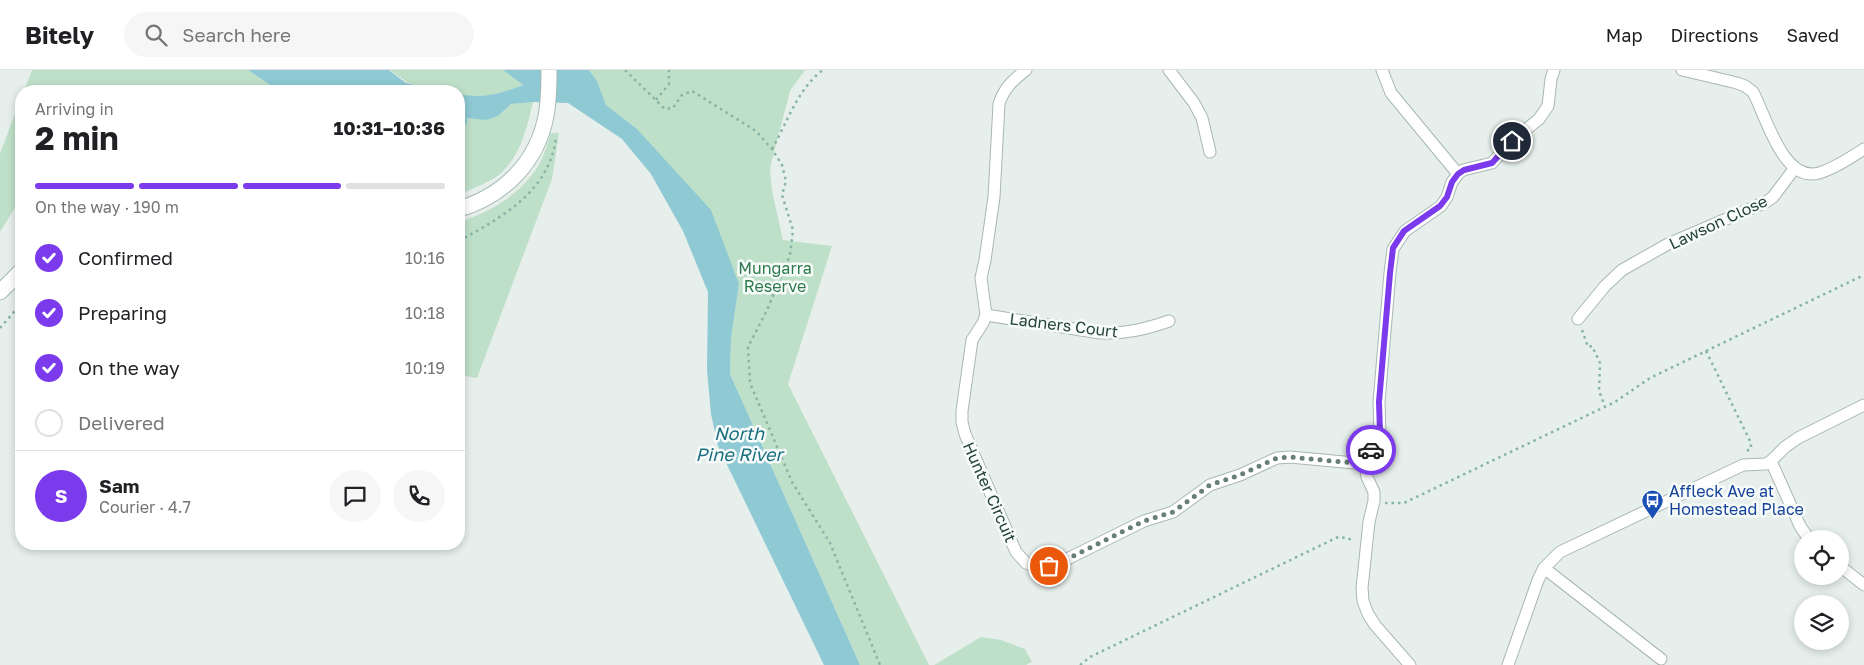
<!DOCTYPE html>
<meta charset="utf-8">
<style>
body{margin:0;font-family:"Golos Text",sans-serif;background:#f6f6f6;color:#202124;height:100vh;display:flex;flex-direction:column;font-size:19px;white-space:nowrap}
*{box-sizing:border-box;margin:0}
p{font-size:16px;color:#757577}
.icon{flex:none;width:28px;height:28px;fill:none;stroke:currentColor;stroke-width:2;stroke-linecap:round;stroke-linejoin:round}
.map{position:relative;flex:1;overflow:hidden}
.sheet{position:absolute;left:15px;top:15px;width:450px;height:465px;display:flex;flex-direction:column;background:#fff;border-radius:20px;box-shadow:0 2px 8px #0003}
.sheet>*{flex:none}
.buttons{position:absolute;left:1794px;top:460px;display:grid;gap:10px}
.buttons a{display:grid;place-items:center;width:55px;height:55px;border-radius:50%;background:#fff;box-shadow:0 2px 8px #0003;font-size:25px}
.pin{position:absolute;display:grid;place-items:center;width:42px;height:42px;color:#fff;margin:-21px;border:2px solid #fff;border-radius:50%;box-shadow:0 1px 5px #0007}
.courier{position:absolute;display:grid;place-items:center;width:50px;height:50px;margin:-25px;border:4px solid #7c3aed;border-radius:50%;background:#fff;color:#222;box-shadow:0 1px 6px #0007}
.head em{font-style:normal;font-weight:700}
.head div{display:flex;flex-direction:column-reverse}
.head{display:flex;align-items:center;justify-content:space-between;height:85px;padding:0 20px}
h1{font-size:32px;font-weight:700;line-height:38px}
.bar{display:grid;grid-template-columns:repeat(4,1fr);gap:8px 5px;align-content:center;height:60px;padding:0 20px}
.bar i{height:6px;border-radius:4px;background:#e0e0e0}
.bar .selected{background:#7c3aed}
.bar p{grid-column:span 4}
.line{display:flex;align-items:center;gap:12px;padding:0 20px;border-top:1px solid #e0e0e0}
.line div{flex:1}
.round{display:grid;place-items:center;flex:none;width:52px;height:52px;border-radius:26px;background:#f6f6f6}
ol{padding:0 20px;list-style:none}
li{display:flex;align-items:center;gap:15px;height:55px}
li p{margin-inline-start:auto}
li .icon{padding:5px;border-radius:50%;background:#7c3aed;color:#fff;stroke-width:4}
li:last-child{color:#757577}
li i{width:28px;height:28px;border:2px solid #e0e0e0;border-radius:50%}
header{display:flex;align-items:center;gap:30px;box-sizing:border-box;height:70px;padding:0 25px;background:#fff;border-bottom:1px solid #e0e0e0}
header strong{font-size:24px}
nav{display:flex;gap:28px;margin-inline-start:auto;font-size:18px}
.search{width:350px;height:45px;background:#f6f6f6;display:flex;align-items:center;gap:12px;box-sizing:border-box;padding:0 18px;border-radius:28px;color:#757577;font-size:19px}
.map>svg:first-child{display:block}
</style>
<header>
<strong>Bitely</strong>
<div class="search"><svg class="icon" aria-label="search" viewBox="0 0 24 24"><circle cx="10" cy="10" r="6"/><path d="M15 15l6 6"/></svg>Search here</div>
<nav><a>Map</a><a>Directions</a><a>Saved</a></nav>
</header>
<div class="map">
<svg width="1864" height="595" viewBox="0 0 1864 595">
<rect width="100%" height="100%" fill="#e6efeb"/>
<g fill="#bfe0c8">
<path d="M32 0H248L279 21H24Z"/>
<path d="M390 0H503L523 15C500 24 484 30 459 24V21H445L408 13Z"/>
<path d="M589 0H805L790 21 770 98 772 121 783 170 832 176 788 314 929 595H860L730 304 731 268 739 214 636 58 606 35 597 11Z"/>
<path d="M21 27V136H16L0 162V84Z"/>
<path d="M533 32C527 57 521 85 501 103 491 112 471 119 459 125V53L464 57 467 48 498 46 511 34Z"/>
<path d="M551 63H559L552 109 477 308 459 305V152C490 142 520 125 538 96 544 87 547 74 551 63Z"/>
<path d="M981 567 1001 570 1025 579 1032 592 1026 595H934Z"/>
</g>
<g fill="#8ec9d4">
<path d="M248 0H389L406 13 445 21H279Z"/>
<path d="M503 0H589L597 11 606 35 636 58 711 140 739 214 731 268 730 304 860 595H824L718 376 711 344 707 300 708 222 683 161 651 104 622 69 568 33 534 32 511 34 498 46 486 50 467 48V53L464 57 459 53V24C484 29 500 24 523 15Z"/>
</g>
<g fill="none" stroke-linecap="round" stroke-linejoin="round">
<defs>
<g id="street">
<path d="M1026 0C1013 10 1004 18 999 34L994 127 985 190 981 208 986 245 983 253 972 270 962 341V352L965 364 1016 482 1026 493 1034 496H1049L1059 493 1144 451 1173 442 1210 415 1240 405 1277 388 1290 387 1365 394"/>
<path d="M1169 0 1194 33 1202 48 1210 82"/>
<path d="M1382 0 1391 23 1458 104"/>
<path d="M1682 0 1737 13 1745 16 1753 22C1766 46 1783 113 1819 103 1835 98 1850 88 1864 79"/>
<path d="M986 245 1100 263C1126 264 1146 259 1169 251"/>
<path d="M1578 249 1605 216 1622 200 1668 174 1766 132 1773 127 1794 99"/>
<path d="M1771 391 1800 456 1809 469"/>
<path d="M1840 496 1864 515"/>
<path d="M1544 498 1661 589"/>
<path d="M1410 595 1375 555 1368 544 1363 531 1362 518 1369 452 1374 431V422L1367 407 1365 394 1380 363 1379 332 1390 203 1393 179 1405 161 1441 136 1447 127 1452 112 1458 104 1463 100 1492 93 1512 71 1539 49 1548 36 1551 9 1554 0"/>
<path d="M1508 595 1538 510 1544 498 1560 482 1743 395 1766 394 1771 391 1785 377 1798 368 1864 335"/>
</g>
<g id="secondary">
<path d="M459 139C503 126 537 93 546 46 549 31 549 15 549 0"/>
<path d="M0 222 21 201"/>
</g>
</defs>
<use href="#street" stroke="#a8b8b2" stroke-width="13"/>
<use href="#secondary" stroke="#a4bbb3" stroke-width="17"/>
<g stroke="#86b3a5" stroke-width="2.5" stroke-dasharray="2.5 4" stroke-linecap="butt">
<path d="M625 0 665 39 673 38 682 25 692 21 756 61 772 79 782 95 786 111 782 125 793 160 790 185 767 240 748 277 750 313 792 412 830 473 880 595"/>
<path d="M656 30 669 14V0"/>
<path d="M772 79C787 53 798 18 823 0"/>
<path d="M459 171C502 147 549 122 556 68"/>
<path d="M0 258 21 234"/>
<path d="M1582 260 1588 277 1592 276 1600 293 1599 321 1605 336"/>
<path d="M1706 281 1751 373V379L1743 382"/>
<path d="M1385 433H1404L1615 332 1650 308 1864 205"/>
<path d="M1080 595 1090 587 1338 467 1348 468 1354 472"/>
</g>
<use href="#street" stroke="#fff" stroke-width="11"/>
<use href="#secondary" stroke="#fff" stroke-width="15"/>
</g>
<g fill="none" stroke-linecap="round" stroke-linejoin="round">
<path stroke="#687f78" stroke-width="5" stroke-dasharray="0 9" d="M1049 496 1059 493 1144 451 1173 442 1210 415 1240 405 1277 388 1290 387 1365 394 1371 380"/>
<path stroke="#7c3aed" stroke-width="6" d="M1371 380 1380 363 1379 332 1390 203 1393 178 1404 161 1440 136 1447 127 1452 112 1458 104 1464 100 1492 93 1512 71"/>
</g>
<defs>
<symbol id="bus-pin" viewBox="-11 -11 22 30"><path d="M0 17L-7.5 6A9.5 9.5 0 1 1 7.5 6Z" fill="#1a4fb4" stroke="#f7fbf9"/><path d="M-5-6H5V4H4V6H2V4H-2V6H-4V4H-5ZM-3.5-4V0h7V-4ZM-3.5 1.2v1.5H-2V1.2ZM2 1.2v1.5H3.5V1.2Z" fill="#fff"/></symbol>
</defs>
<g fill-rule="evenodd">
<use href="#bus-pin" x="1640" y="418" width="25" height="34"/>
</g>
<g text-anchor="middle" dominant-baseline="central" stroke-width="5" stroke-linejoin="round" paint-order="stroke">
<g font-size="16" fill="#24423a" stroke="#f7fbf9">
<text transform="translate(1718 152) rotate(-25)">Lawson Close</text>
<text transform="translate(1064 255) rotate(7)">Ladners Court</text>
<text transform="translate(990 422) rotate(66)">Hunter Circuit</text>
</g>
<g font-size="16" fill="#2d7a4b" stroke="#f7fbf9">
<text x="775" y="198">Mungarra<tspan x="775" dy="18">Reserve</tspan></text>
</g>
<g font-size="16" fill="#164399" stroke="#f7fbf9" text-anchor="start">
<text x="1669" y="421">Affleck Ave at<tspan x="1669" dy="18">Homestead Place</tspan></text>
</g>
<g font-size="18" font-style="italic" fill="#1c6f80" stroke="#f7fbf9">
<text x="739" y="363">North<tspan x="739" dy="21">Pine River</tspan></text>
</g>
</g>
</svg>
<div class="buttons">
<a><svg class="icon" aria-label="locate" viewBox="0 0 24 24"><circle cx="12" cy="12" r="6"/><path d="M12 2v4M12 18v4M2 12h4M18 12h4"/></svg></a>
<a><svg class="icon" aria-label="layers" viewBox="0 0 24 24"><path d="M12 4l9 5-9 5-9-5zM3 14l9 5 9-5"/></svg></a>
</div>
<div class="pin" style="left:1049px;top:496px;background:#ea580c"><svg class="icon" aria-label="bag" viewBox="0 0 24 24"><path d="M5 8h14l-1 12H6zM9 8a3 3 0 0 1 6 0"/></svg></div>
<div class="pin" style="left:1512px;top:71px;background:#1f2937"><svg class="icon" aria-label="home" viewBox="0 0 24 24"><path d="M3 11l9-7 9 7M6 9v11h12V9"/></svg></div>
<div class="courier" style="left:1371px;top:380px"><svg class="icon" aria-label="car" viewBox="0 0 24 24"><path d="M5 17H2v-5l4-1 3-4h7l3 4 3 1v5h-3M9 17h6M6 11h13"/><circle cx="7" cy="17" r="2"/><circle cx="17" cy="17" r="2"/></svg></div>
<section class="sheet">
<div class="head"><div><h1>2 min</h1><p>Arriving in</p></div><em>10:31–10:36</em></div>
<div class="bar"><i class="selected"></i><i class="selected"></i><i class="selected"></i><i></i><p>On the way · 190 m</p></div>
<ol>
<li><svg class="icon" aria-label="check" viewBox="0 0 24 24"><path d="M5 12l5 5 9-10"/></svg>Confirmed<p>10:16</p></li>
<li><svg class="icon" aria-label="check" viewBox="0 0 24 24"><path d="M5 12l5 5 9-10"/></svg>Preparing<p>10:18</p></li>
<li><svg class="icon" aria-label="check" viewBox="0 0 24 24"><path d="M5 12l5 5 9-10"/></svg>On the way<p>10:19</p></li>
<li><i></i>Delivered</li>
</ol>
<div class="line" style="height:90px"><b class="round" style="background:#7c3aed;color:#fff">S</b><div><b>Sam</b><p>Courier · 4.7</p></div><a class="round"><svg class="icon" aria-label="chat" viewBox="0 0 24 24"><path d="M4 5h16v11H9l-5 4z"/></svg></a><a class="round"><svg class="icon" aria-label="phone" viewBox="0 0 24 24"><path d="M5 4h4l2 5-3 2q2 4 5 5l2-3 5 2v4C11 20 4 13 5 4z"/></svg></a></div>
</section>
</div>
